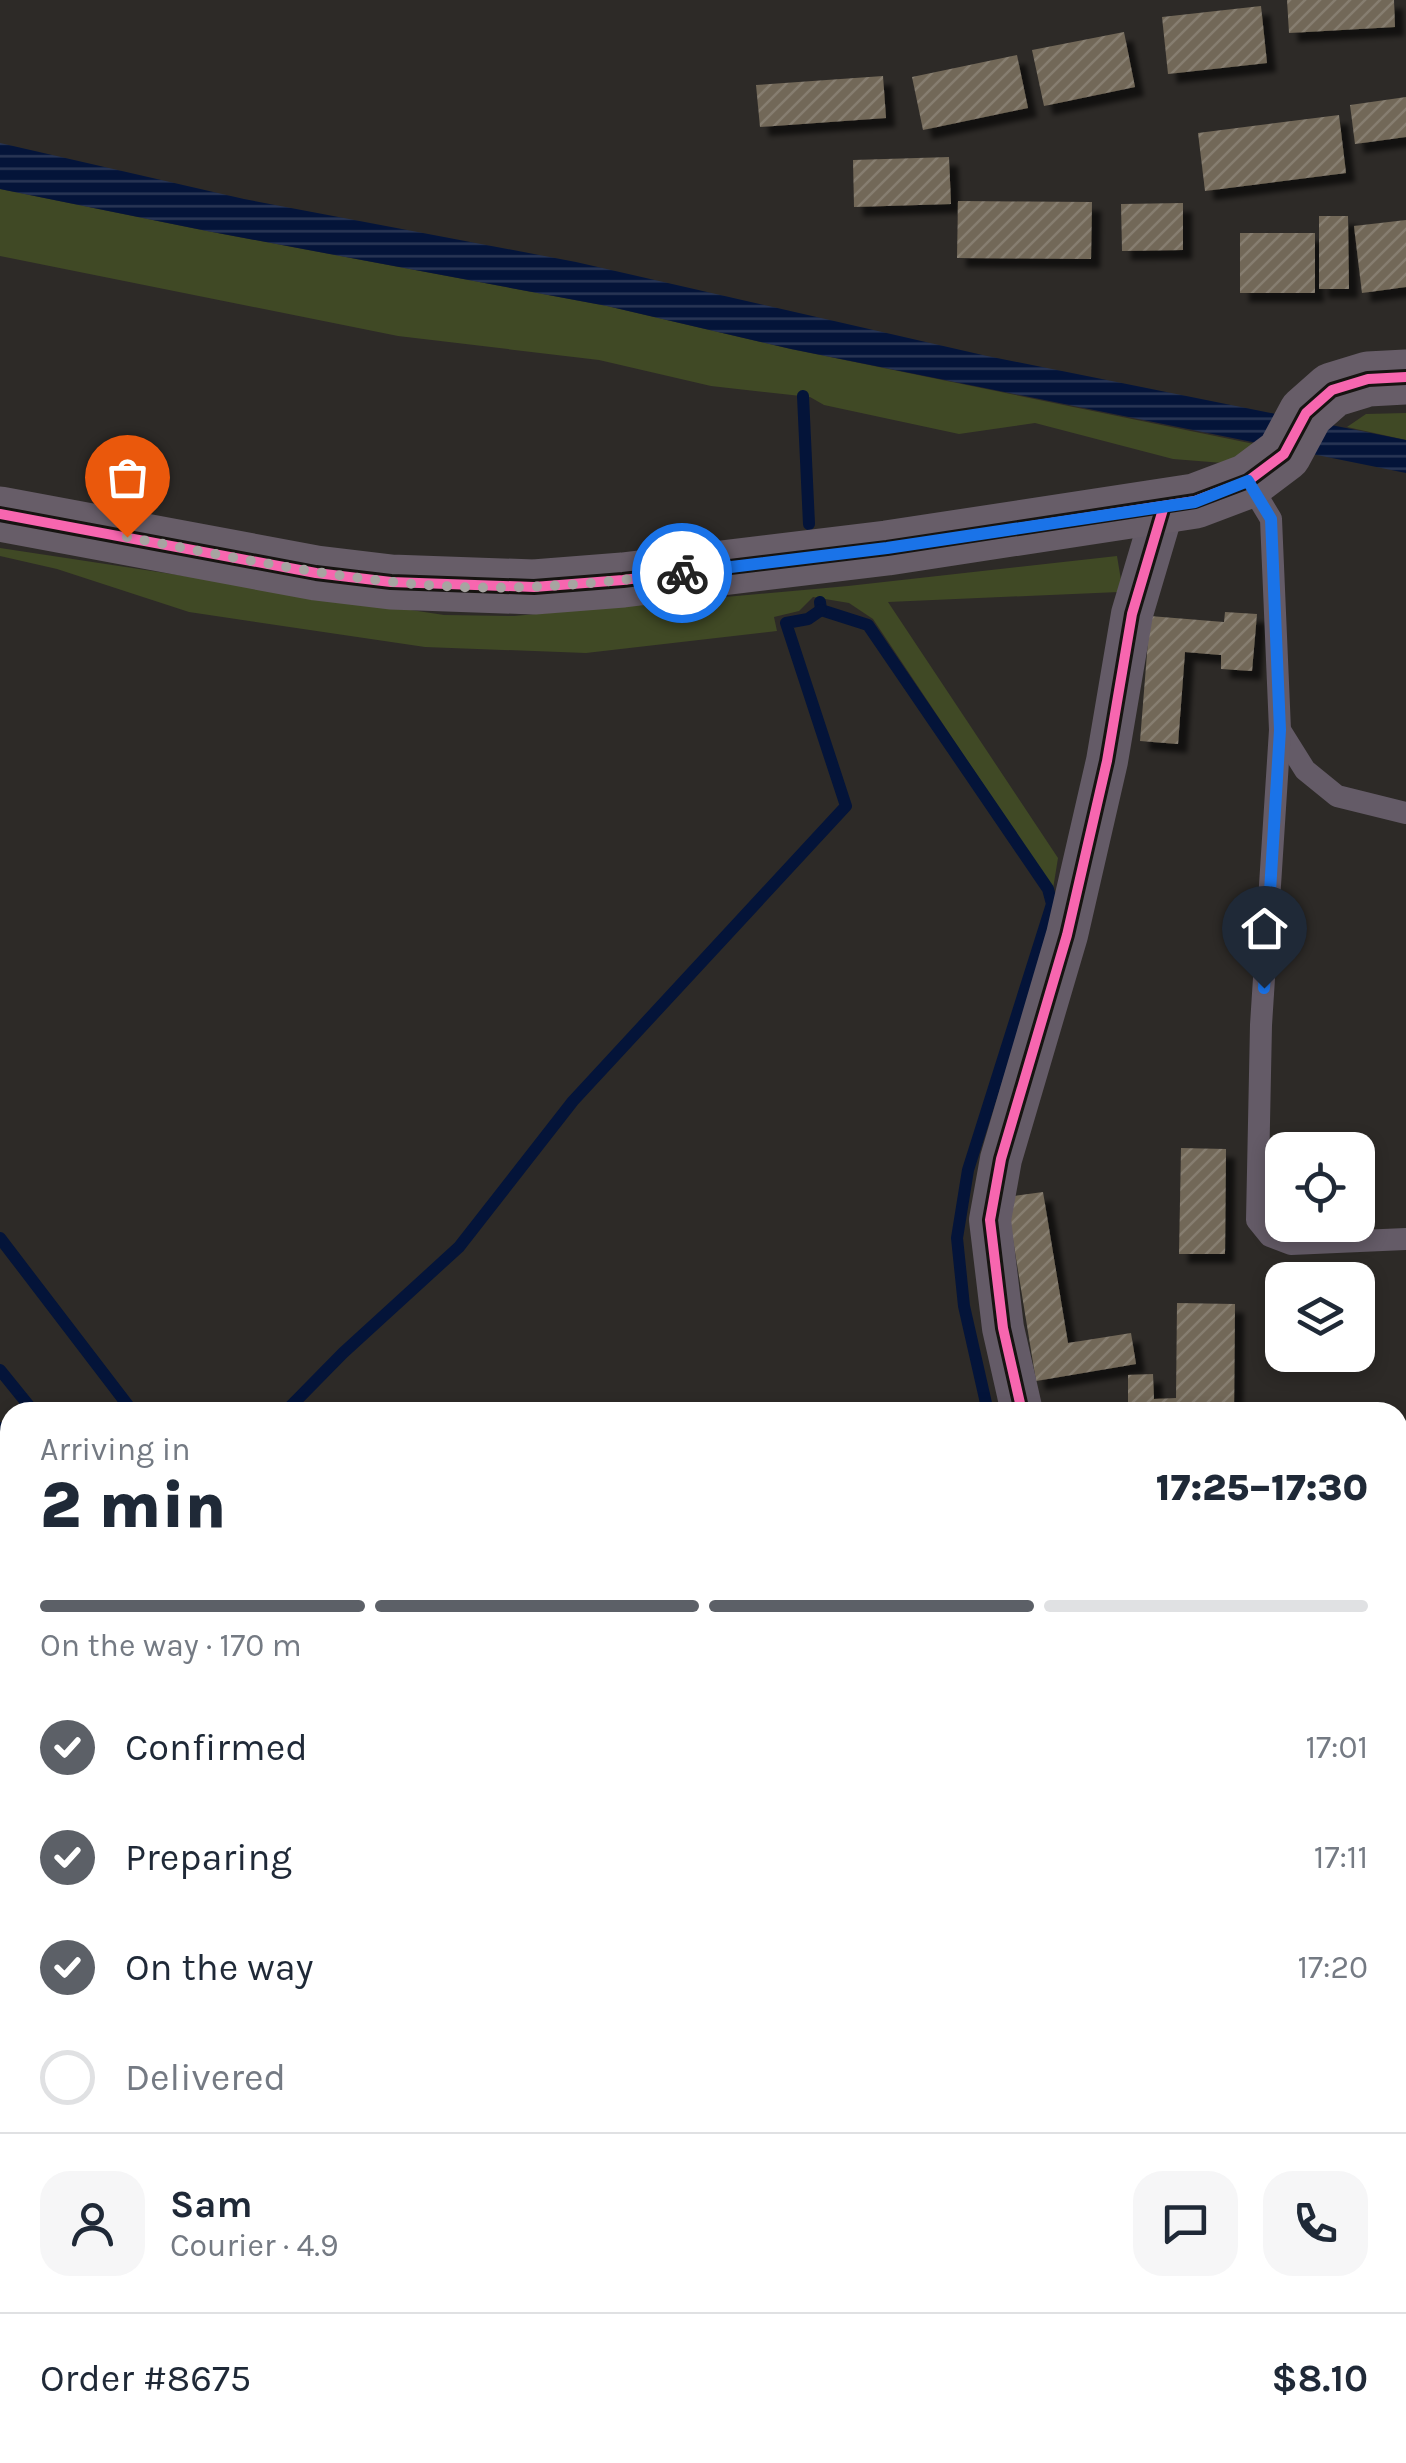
<!DOCTYPE html>
<meta charset="utf-8">
<style>
body{margin:0;font-family:Karla,sans-serif;background:#f6f6f7;color:#1f2937;height:100vh;display:flex;flex-direction:column;font-size:38px;white-space:nowrap}
*{box-sizing:border-box;margin:0}
p{font-size:32px;color:#747a83}
.icon{flex:none;width:55px;height:55px;fill:none;stroke:currentColor;stroke-width:2;stroke-linecap:round;stroke-linejoin:round}
.map{position:relative;flex:1;overflow:hidden}
.drawer{position:absolute;left:0px;top:1402px;width:1408px;height:1062px;display:flex;flex-direction:column;background:#fff;border-radius:30px 30px 0 0;box-shadow:0 5px 15px #0003}
.drawer>*{flex:none}
.fabs{position:absolute;left:1265px;top:1132px;display:grid;gap:20px}
.fabs a{display:grid;place-items:center;width:110px;height:110px;border-radius:20px;background:#fff;box-shadow:0 5px 15px #0003;font-size:50px}
.pin{position:absolute;display:grid;place-items:center;width:85px;height:85px;color:#fff;margin:-102px -42px;border-radius:50% 50% 50% 0;rotate:-45deg;box-shadow:0 0 10px #0007}
.pin .icon{rotate:45deg}
.courier{position:absolute;display:grid;place-items:center;width:100px;height:100px;margin:-50px;border:8px solid #1a73e8;border-radius:50%;background:#fff;color:#222;box-shadow:0 2px 12px #0007}
.overview em{font-style:normal;font-weight:800}
.overview div{display:flex;flex-direction:column-reverse}
.overview{display:flex;align-items:center;justify-content:space-between;height:170px;padding:0 40px}
h1{font-size:65px;font-weight:800;line-height:75px}
.bar{display:grid;grid-template-columns:repeat(4,1fr);gap:15px 10px;align-content:center;height:120px;padding:0 40px}
.bar i{height:12px;border-radius:8px;background:#e0e1e3}
.bar .on{background:#5c6067}
.bar p{grid-column:span 4}
.line{display:flex;align-items:center;gap:25px;padding:0 40px;border-top:2px solid #e0e1e3}
.line div{flex:1}
.round{display:grid;place-items:center;flex:none;width:105px;height:105px;border-radius:30px;background:#f6f6f7}
ol{padding:0 40px;list-style:none}
li{display:flex;align-items:center;gap:30px;height:110px}
li p{margin-inline-start:auto}
li .icon{padding:10px;border-radius:50%;background:#5c6067;color:#fff;stroke-width:4}
li:last-child{color:#747a83}
li i{width:55px;height:55px;border:5px solid #e0e1e3;border-radius:50%}
.map>svg:first-child{display:block}
</style>
<div class="map">
<svg width="1406" height="2463" viewBox="0 0 1406 2463">
<defs>
<pattern id="water-rules" width="6" height="5" patternUnits="userSpaceOnUse" patternTransform="scale(2.5)"><rect width="6" height="5" fill="#041439"/><path d="M0 2.5h6" fill="none" stroke="#293655"/></pattern>
<pattern id="building-hatch" width="6" height="6" patternUnits="userSpaceOnUse" patternTransform="scale(2.5)"><rect width="6" height="6" fill="#726858"/><path d="M-1 1l2-2M0 6l6-6M5 7l2-2" fill="none" stroke="#867e70"/></pattern>
<filter id="shadow"><feDropShadow dx="9" dy="9" stdDeviation="2.5" flood-color="#0009"/></filter>
</defs>
<rect width="100%" height="100%" fill="#2d2a27"/>
<g fill="#404925">
<path d="M0 189 207 231 607 306 791 349 1259 445 1223 463 1173 459 1035 423 959 434 824 405 810 397 711 386 599 360 398 336 0 256Z"/>
<path d="M1406 413V440L1347 427 1366 414Z"/>
<path d="M0 548 444 615 514 616 848 586 1117 556 1121 580 1119 592 888 602 1058 858 1053 889 873 619 849 603 813 597 799 611 774 617 777 631 586 653 425 647 189 612 57 569 0 556Z"/>
<path d="M0 2315 10 2337V2438L0 2441Z"/>
</g>
<path fill="url(#water-rules)" d="M0 143 244 199 576 262 987 356 1406 440V473L791 349 607 306 207 231 0 189Z"/>
<g fill="none" stroke-linecap="round" stroke-linejoin="round">
<g stroke="#041439" stroke-width="12">
<path d="M803 396 809 524"/>
<path d="M820 602 821 610 868 625 1048 889 1052 904 968 1170 957 1238 964 1306 988 1412"/>
<path d="M0 1238 133 1412"/>
<path d="M0 1370 34 1412"/>
<path d="M285 1412 343 1353 459 1247 573 1101 846 806 786 623 808 619 821 610"/>
<path d="M0 1428 10 1432"/>
<path d="M1398 1883 1406 1881"/>
<path d="M1398 2097 1406 2127"/>
<path d="M0 2135 10 2131"/>
<path d="M0 2192 10 2208"/>
<path d="M10 2293V2305"/>
<path d="M0 2449 10 2446"/>
<path d="M86 2455 90 2463"/>
<path d="M956 2455 963 2463"/>
<path d="M180 2463 183 2455"/>
<path d="M743 2463 745 2455"/>
</g>
</g>
<g fill="url(#building-hatch)" filter="url(#shadow)">
<path d="M1287 0H1394L1395 27 1289 33Z"/>
<path d="M1261 6 1267 63 1168 74 1162 17Z"/>
<path d="M1124 32 1135 87 1044 106 1032 50Z"/>
<path d="M1017 55 1028 108 923 130 912 77Z"/>
<path d="M883 76 886 118 760 127 756 85Z"/>
<path d="M1406 97V137L1355 144 1350 105Z"/>
<path d="M1339 115 1346 173 1205 191 1198 133Z"/>
<path d="M949 157 951 204 854 207 853 160Z"/>
<path d="M958 201 1092 202 1091 259 957 258Z"/>
<path d="M1183 203V250L1122 251 1121 204Z"/>
<path d="M1319 216H1348L1349 289H1319Z"/>
<path d="M1406 220V287L1362 293 1354 226Z"/>
<rect x="1240" y="233" width="75" height="60"/>
<path d="M1225 612 1257 614 1252 671 1221 669V655L1185 652 1178 744 1140 741 1150 616 1224 622Z"/>
<path d="M1181 1148 1226 1149 1225 1254H1179Z"/>
<path d="M1043 1192 1068 1343 1131 1333 1136 1364 1036 1381 1006 1197Z"/>
<path d="M1177 1303 1235 1304 1234 1412H1128V1375L1153 1374 1154 1399 1176 1398Z"/>
<path d="M1406 1768V1825L1398 1828V1771Z"/>
</g>
<g fill="none" stroke-linecap="round" stroke-linejoin="round">
<g stroke="#645b67" stroke-width="22">
<path d="M1248 481 1271 519 1280 730 1305 770 1337 796 1406 813"/>
<path d="M1280 730 1261 1025 1257 1220 1270 1236 1291 1244 1406 1239"/>
</g>
<g stroke="#645b67" stroke-width="42">
<path d="M1022 1412 1003 1328 990 1220 1001 1159 1067 935 1107 761 1132 614 1164 506"/>
<path d="M1398 1935 1406 1940"/>
</g>
<path stroke="#675d68" stroke-width="55" d="M0 514 316 573 391 582 534 587 623 580 887 548 1195 501 1248 481 1284 454 1306 413 1332 390 1368 379 1406 377"/>
<defs>
<g id="cycleway">
<path d="M0 514 316 573 391 582 534 587 623 580 887 548 1195 501 1248 481 1284 454 1306 413 1332 390 1368 379 1406 377"/>
<path d="M1022 1412 1003 1328 990 1220 1001 1159 1067 935 1107 761 1132 614 1164 506"/>
</g>
</defs>
<use href="#cycleway" stroke="#161411" stroke-width="16"/>
<use href="#cycleway" stroke="#f766af" stroke-width="10"/>
</g>
<g fill="none" stroke-linecap="round" stroke-linejoin="round">
<path stroke="#a7a4a1" stroke-width="10" stroke-dasharray="0 18" d="M127 537C237 558 348 582 460 587 535 590 608 582 682 573"/>
<path stroke="#1a73e8" stroke-width="12" d="M682 573 887 548 1195 502 1248 481 1271 519 1280 730 1264 988"/>
</g>
</svg>
<div class="fabs">
<a><svg class="icon" aria-label="locate" viewBox="0 0 24 24"><circle cx="12" cy="12" r="6"/><path d="M12 2v4M12 18v4M2 12h4M18 12h4"/></svg></a>
<a><svg class="icon" aria-label="layers" viewBox="0 0 24 24"><path d="M12 4l9 5-9 5-9-5zM3 14l9 5 9-5"/></svg></a>
</div>
<div class="pin" style="left:127px;top:537px;background:#ea580c"><svg class="icon" aria-label="bag" viewBox="0 0 24 24"><path d="M5 8h14l-1 12H6zM9 8a3 3 0 0 1 6 0"/></svg></div>
<div class="pin" style="left:1264px;top:988px;background:#1f2937"><svg class="icon" aria-label="home" viewBox="0 0 24 24"><path d="M3 11l9-7 9 7M6 9v11h12V9"/></svg></div>
<div class="courier" style="left:682px;top:573px"><svg class="icon" aria-label="bike" viewBox="0 0 24 24"><circle cx="6" cy="16" r="4"/><circle cx="18" cy="16" r="4"/><path d="M6 16l4-8h5l3 8M10 8l3 8H6M13 5h3"/></svg></div>
<section class="drawer">
<div class="overview"><div><h1>2 min</h1><p>Arriving in</p></div><em>17:25–17:30</em></div>
<div class="bar"><i class="on"></i><i class="on"></i><i class="on"></i><i></i><p>On the way · 170 m</p></div>
<ol>
<li><svg class="icon" aria-label="check" viewBox="0 0 24 24"><path d="M5 12l5 5 9-10"/></svg>Confirmed<p>17:01</p></li>
<li><svg class="icon" aria-label="check" viewBox="0 0 24 24"><path d="M5 12l5 5 9-10"/></svg>Preparing<p>17:11</p></li>
<li><svg class="icon" aria-label="check" viewBox="0 0 24 24"><path d="M5 12l5 5 9-10"/></svg>On the way<p>17:20</p></li>
<li><i></i>Delivered</li>
</ol>
<div class="line" style="height:180px"><a class="round"><svg class="icon" aria-label="person" viewBox="0 0 24 24"><circle cx="12" cy="8" r="4"/><path d="M4 21q1-7 8-7t8 7"/></svg></a><div><b>Sam</b><p>Courier · 4.9</p></div><a class="round"><svg class="icon" aria-label="chat" viewBox="0 0 24 24"><path d="M4 5h16v11H9l-5 4z"/></svg></a><a class="round"><svg class="icon" aria-label="phone" viewBox="0 0 24 24"><path d="M5 4h4l2 5-3 2q2 4 5 5l2-3 5 2v4C11 20 4 13 5 4z"/></svg></a></div>
<div class="line" style="height:130px"><div>Order #8675</div><b>$8.10</b></div>
</section>
</div>
